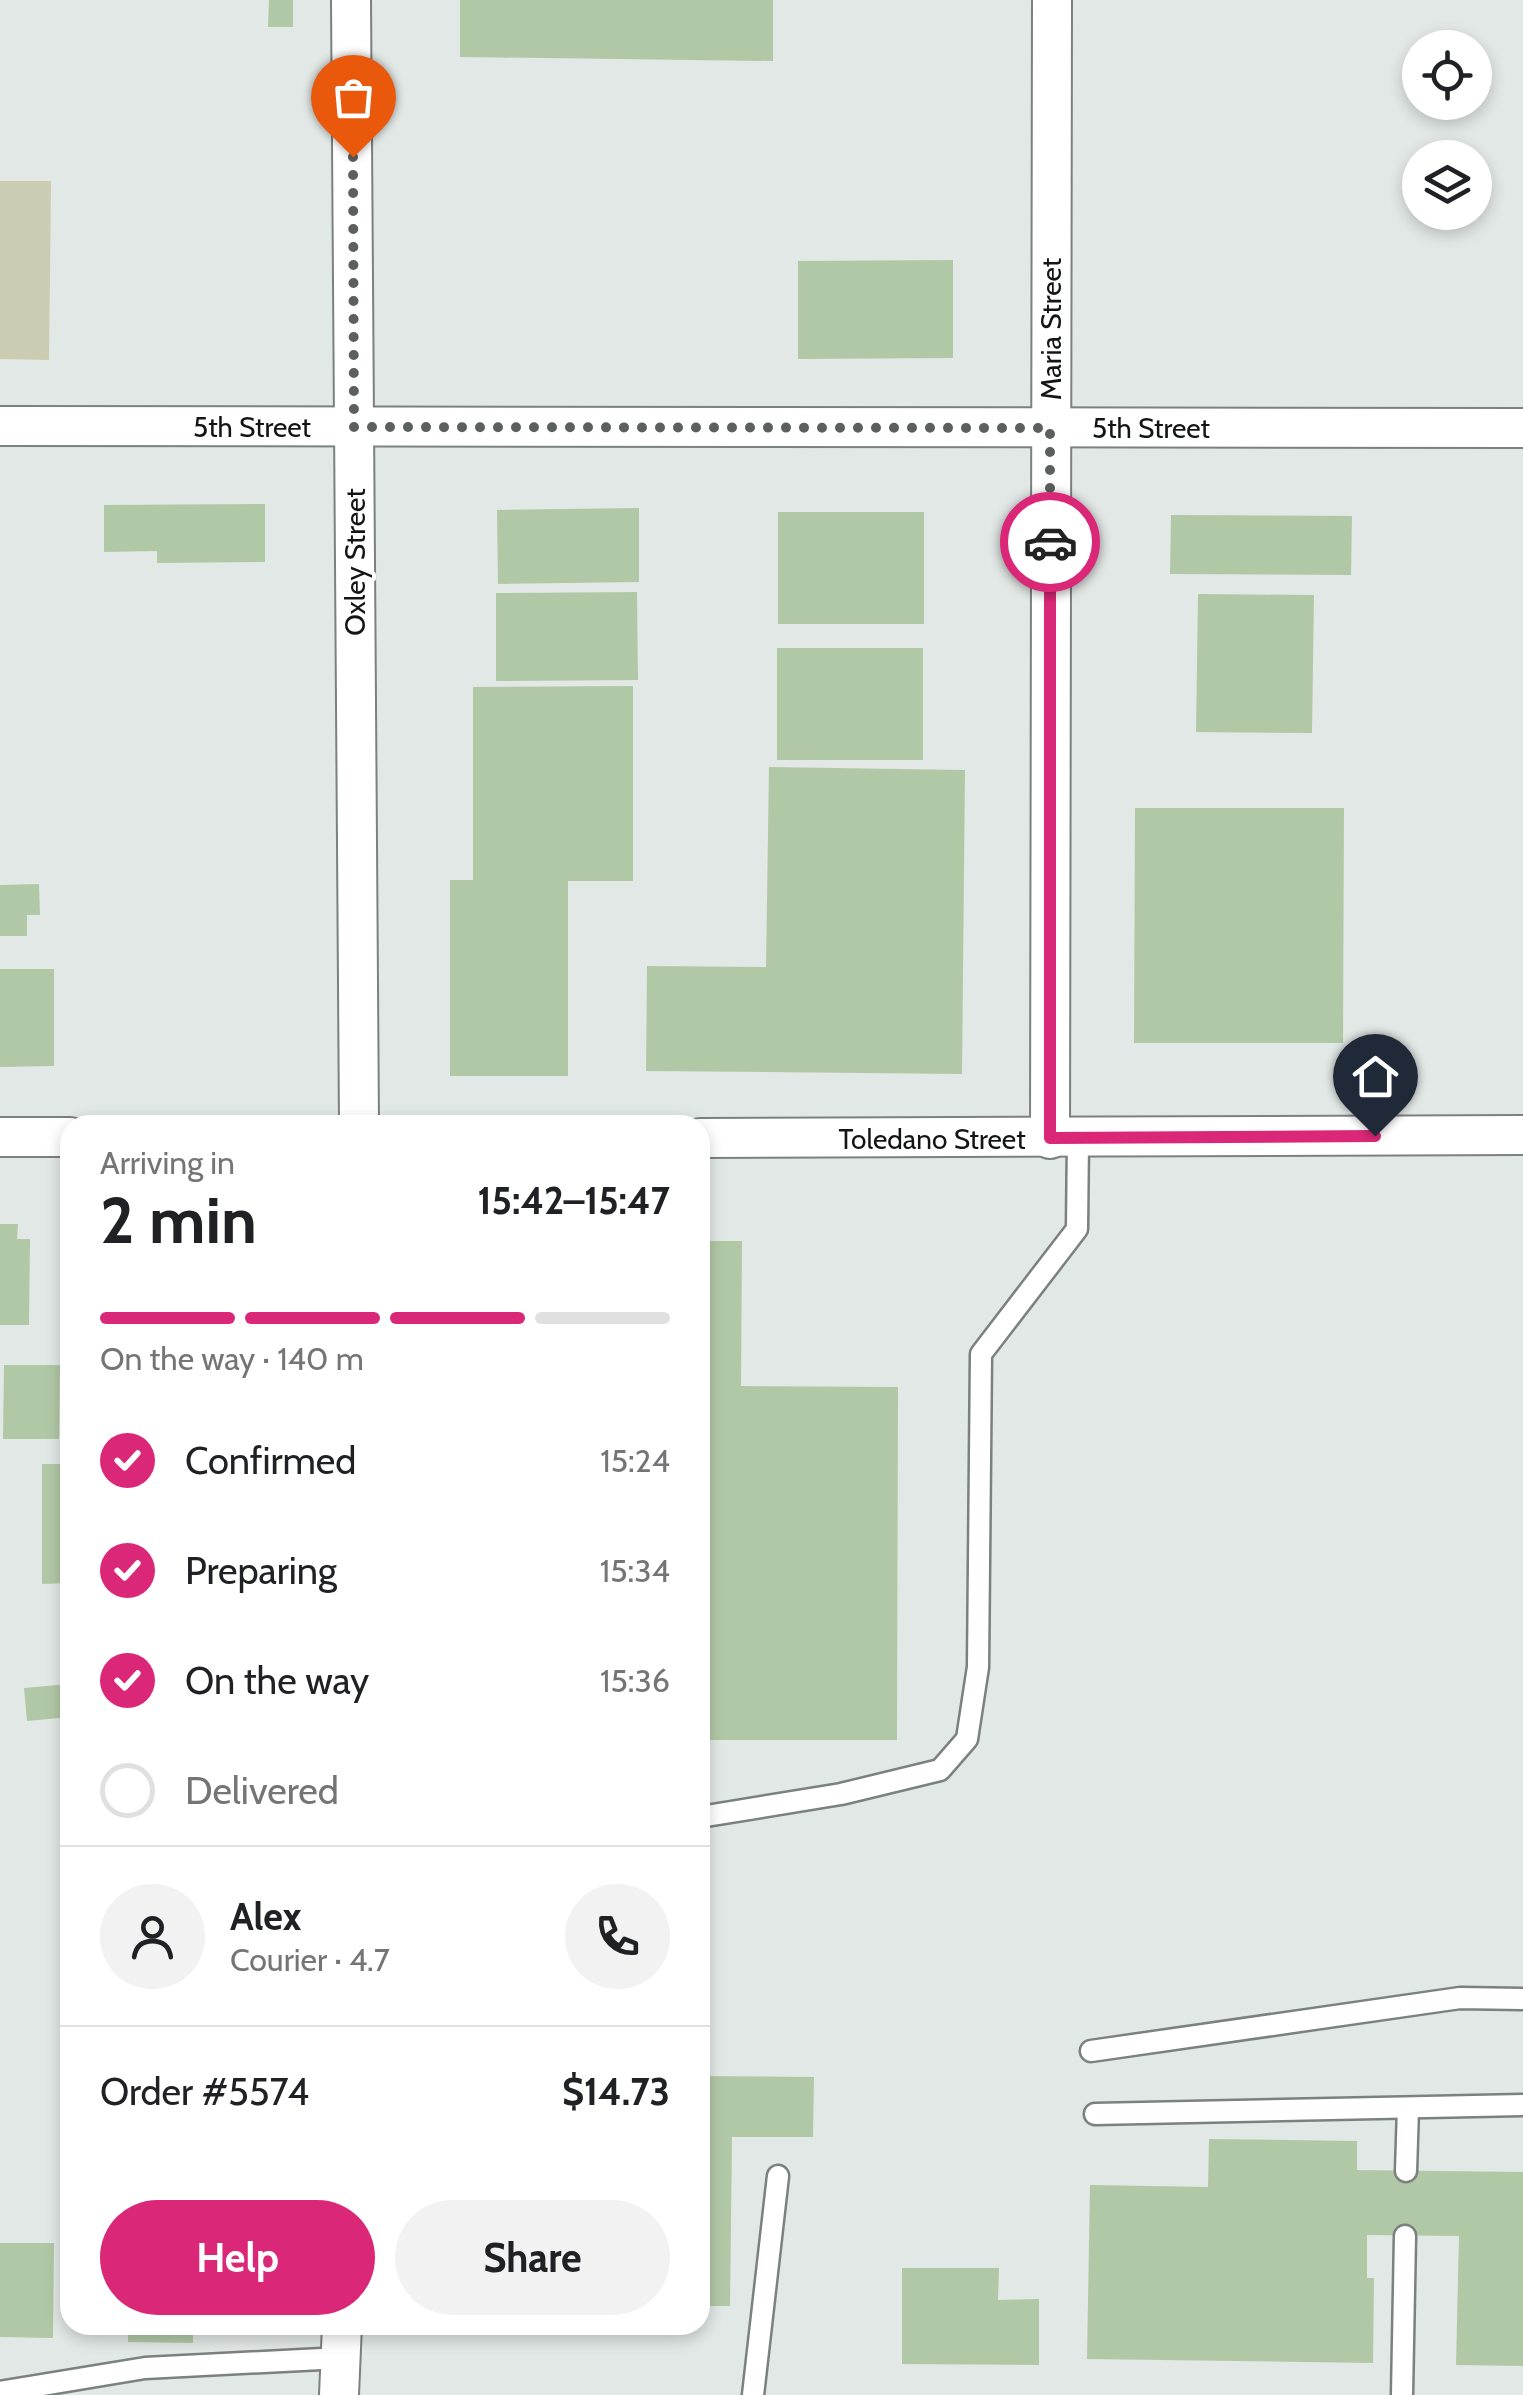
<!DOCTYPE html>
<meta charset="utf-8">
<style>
body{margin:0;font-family:Cabin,sans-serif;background:#f2f2f2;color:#202124;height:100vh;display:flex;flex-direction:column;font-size:38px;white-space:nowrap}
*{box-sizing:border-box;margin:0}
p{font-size:32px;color:#757577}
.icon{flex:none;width:55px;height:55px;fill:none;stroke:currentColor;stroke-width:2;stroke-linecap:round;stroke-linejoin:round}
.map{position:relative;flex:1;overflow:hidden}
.panel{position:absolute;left:60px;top:1115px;width:650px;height:1220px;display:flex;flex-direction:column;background:#fff;border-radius:30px;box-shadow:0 5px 15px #0003}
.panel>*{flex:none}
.controls{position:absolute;left:1402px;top:30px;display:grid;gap:20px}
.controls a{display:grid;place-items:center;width:90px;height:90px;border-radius:50%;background:#fff;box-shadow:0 5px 15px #0003;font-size:50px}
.pin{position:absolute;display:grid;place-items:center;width:85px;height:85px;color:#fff;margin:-102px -42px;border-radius:50% 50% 50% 0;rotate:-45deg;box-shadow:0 0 10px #0007}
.pin .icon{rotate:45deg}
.courier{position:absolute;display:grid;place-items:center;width:100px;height:100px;margin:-50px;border:8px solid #db2777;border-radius:50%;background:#fff;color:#222;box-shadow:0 2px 12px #0007}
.overview em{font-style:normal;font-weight:800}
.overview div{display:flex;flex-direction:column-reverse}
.overview{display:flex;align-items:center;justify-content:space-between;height:170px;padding:0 40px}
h1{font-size:65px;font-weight:800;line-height:75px}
.bar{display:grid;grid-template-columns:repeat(4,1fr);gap:15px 10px;align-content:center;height:120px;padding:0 40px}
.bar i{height:12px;border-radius:8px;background:#e0e0e0}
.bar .on{background:#db2777}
.bar p{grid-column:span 4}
.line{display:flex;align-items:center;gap:25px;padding:0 40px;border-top:2px solid #e0e0e0}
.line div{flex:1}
.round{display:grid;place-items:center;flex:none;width:105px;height:105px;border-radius:52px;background:#f2f2f2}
ol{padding:0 40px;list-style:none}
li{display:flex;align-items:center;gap:30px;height:110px}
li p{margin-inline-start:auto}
li .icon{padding:10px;border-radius:50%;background:#db2777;color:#fff;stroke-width:4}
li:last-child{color:#757577}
li i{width:55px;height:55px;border:5px solid #e0e0e0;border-radius:50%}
.action{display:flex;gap:20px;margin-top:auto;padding:20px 40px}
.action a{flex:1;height:115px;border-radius:60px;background:#db2777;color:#fff;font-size:40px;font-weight:800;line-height:115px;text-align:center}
.action a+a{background:#f2f2f2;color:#202124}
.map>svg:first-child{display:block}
</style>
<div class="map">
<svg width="1523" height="2395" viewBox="0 0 1523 2395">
<rect width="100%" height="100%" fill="#e2e8e5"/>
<path fill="#ccccb2" d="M0 181H51L49 360 0 359Z"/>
<g fill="#b1c8a6">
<path d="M269 0H293V27H268Z"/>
<path d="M460 0H773V61L460 57Z"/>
<path d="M953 260V358L798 359V261Z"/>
<path d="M265 504V562L157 563V551L104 552V505Z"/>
<path d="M639 508V582L498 584 497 510Z"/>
<rect x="778" y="512" width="146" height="112"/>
<path d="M1171 515 1352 516 1351 575 1170 574Z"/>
<path d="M637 592 638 680 496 681V593Z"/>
<path d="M1198 594 1314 595 1312 733 1196 732Z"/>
<rect x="777" y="648" width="146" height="112"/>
<path d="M633 686V881H568V1076H450V880H473V687Z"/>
<path d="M769 767 965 770 962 1074 646 1071 647 966 766 967Z"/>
<path d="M1135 808H1344L1343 1043H1134Z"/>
<path d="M39 884 40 915H27V936H0V885Z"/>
<path d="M0 969H54V1066L0 1067Z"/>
<path d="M0 1224H18L17 1239H30L29 1325H0Z"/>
<path d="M700 1241H742L741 1386 898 1387 897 1740H700Z"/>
<path d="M4 1365H60L59 1439H3Z"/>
<path d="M42 1464H70V1583L42 1584Z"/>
<path d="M70 1684V1717L27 1721 24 1688Z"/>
<path d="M700 2076 814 2077 813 2137H732L730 2306H700Z"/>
<path d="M1209 2139 1357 2141V2170L1523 2172V2366L1456 2365 1459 2236 1367 2235V2278H1374L1373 2363 1087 2359 1090 2185 1208 2187Z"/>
<path d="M0 2243H54L53 2338 0 2337Z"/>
<path d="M902 2268H999L998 2300 1039 2299V2365L902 2364Z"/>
<path d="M128 2325H193V2343L128 2342Z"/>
</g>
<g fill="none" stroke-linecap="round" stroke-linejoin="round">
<defs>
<g id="lane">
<path d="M700 1817 841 1794 940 1770 967 1739 978 1667 981 1354 1077 1229 1078 1139"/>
<path d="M1091 2051 1460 1998 1523 1999"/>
<path d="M1095 2114 1523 2105"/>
<path d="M1406 2171 1408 2108"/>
<path d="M0 2392 145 2368 341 2358"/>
<path d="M753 2395 778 2176"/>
<path d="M1402 2395 1405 2236"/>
</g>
<g id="street">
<path d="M351 0 359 1125"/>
<path d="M0 426 1523 428"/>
<path d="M0 1137H70"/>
<path d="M700 1138 1523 1135"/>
<path d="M1050 1139 1052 0"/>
<path d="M339 2395 342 2325"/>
</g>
</defs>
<use href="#lane" stroke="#7b817e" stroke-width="25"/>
<use href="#street" stroke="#7b817e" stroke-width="42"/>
<use href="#lane" stroke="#fff" stroke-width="20"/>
<use href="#street" stroke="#fff" stroke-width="38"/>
</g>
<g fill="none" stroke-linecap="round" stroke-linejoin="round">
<path stroke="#5b5f5d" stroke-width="10" stroke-dasharray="0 18" d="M353 157 354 427 1050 428V542"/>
<path stroke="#db2777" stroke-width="12" d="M1050 542V1138L1375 1136"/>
</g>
<g text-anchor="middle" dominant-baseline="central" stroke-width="8" stroke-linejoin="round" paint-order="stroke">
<g font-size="28" fill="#131514" stroke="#fff">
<text transform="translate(1051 329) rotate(-90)">Maria Street</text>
<text x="252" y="427">5th Street</text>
<text x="1151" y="428">5th Street</text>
<text transform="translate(355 562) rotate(-90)">Oxley Street</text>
<text x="932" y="1139">Toledano Street</text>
</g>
</g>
</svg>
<div class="controls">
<a><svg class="icon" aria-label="locate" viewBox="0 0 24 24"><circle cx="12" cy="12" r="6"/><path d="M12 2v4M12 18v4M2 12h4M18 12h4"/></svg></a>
<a><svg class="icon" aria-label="layers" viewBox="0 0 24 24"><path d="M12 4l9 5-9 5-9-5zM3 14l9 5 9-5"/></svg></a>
</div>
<div class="pin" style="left:353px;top:157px;background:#ea580c"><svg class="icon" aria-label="bag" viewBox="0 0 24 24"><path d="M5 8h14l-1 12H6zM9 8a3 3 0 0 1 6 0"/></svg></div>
<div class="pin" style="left:1375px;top:1136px;background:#1f2937"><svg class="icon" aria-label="home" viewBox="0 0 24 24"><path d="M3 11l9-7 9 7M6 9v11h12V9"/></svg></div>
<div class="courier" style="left:1050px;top:542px"><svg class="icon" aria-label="car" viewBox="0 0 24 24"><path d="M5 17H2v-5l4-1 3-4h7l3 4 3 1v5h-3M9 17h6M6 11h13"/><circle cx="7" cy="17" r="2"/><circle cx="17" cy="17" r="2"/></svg></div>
<section class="panel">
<div class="overview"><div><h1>2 min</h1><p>Arriving in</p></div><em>15:42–15:47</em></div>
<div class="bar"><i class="on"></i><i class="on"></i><i class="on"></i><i></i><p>On the way · 140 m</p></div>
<ol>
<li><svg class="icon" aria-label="check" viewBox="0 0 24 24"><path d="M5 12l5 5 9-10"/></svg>Confirmed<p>15:24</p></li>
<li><svg class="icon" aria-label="check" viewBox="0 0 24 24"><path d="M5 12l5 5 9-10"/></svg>Preparing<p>15:34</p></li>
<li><svg class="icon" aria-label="check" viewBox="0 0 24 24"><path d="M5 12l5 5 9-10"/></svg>On the way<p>15:36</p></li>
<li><i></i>Delivered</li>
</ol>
<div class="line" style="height:180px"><a class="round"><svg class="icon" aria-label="person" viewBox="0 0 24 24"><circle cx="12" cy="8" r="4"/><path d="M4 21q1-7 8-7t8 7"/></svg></a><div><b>Alex</b><p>Courier · 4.7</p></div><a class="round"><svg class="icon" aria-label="phone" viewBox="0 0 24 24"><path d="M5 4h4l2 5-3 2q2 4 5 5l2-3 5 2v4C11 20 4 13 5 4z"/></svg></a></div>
<div class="line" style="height:130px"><div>Order #5574</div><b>$14.73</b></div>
<div class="action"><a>Help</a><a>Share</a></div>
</section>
</div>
